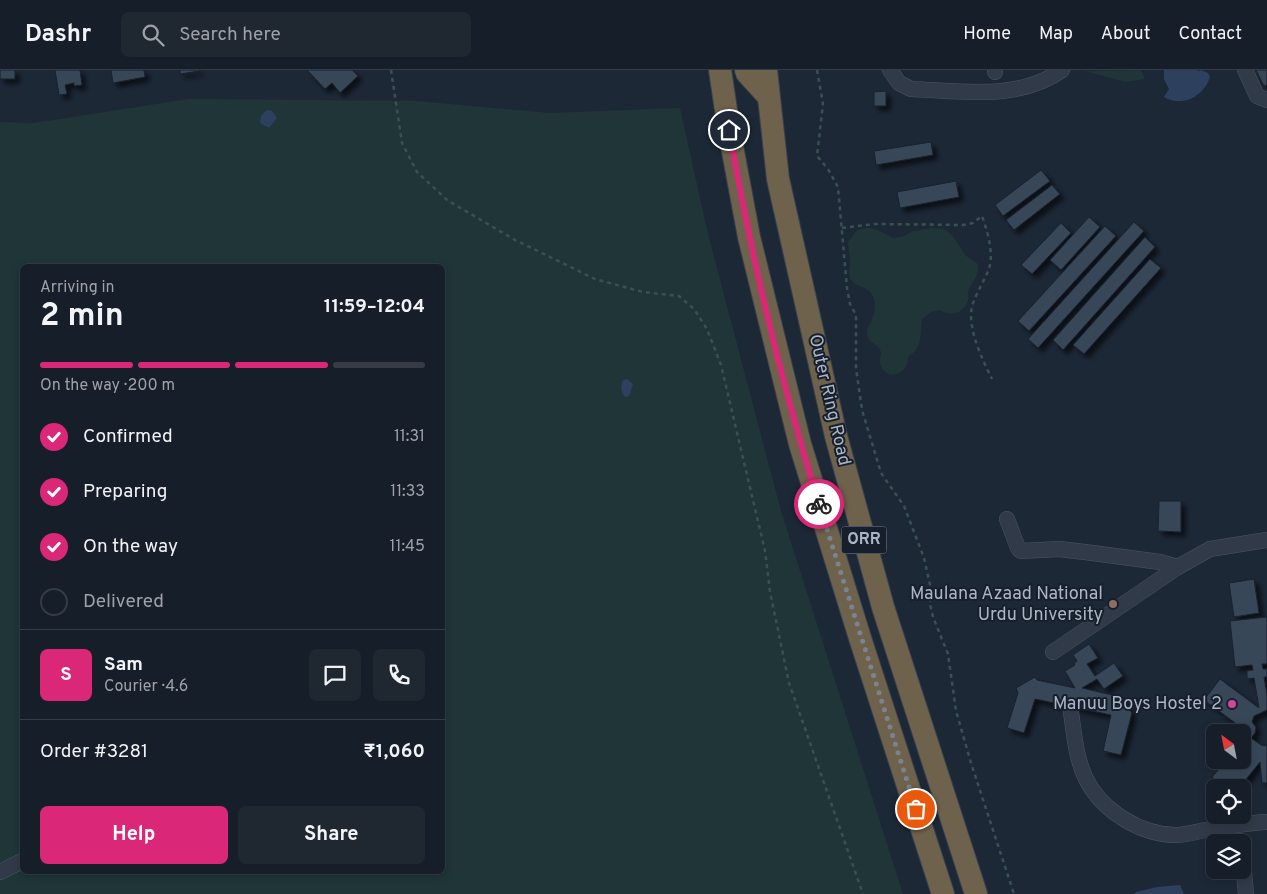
<!DOCTYPE html>
<meta charset="utf-8">
<style>
body{margin:0;font-family:Overpass,sans-serif;background:#1f2731;color:#f1f3f6;height:100vh;display:flex;flex-direction:column;font-size:19px;white-space:nowrap}
*{box-sizing:border-box;margin:0}
p{font-size:16px;color:#9ea2a8}
.icon{flex:none;width:28px;height:28px;fill:none;stroke:currentColor;stroke-width:2;stroke-linecap:round;stroke-linejoin:round}
.map{position:relative;flex:1;overflow:hidden}
.drawer{position:absolute;left:20px;top:194px;width:425px;height:610px;display:flex;flex-direction:column;background:#161e29;border-radius:8px;box-shadow:0 2px 8px #0003,0 0 0 1px #353c46}
.drawer>*{flex:none}
.needle{width:32px;rotate:328deg}
.fabs{position:absolute;left:1206px;top:654px;display:grid;gap:10px}
.fabs a{display:grid;place-items:center;width:45px;height:45px;border-radius:8px;background:#161e29;box-shadow:0 2px 8px #0003,0 0 0 1px #353c46;font-size:25px}
.pin{position:absolute;display:grid;place-items:center;width:42px;height:42px;color:#fff;margin:-21px;border:2px solid #fff;border-radius:50%;box-shadow:0 1px 5px #0007}
.courier{position:absolute;display:grid;place-items:center;width:50px;height:50px;margin:-25px;border:4px solid #db2777;border-radius:50%;background:#fff;color:#222;box-shadow:0 1px 6px #0007}
.overview em{font-style:normal;font-weight:700}
.overview div{display:flex;flex-direction:column-reverse}
.overview{display:flex;align-items:center;justify-content:space-between;height:85px;padding:0 20px}
h1{font-size:32px;font-weight:700;line-height:38px}
.bar{display:grid;grid-template-columns:repeat(4,1fr);gap:8px 5px;align-content:center;height:60px;padding:0 20px}
.bar i{height:6px;border-radius:4px;background:#353c46}
.bar .current{background:#db2777}
.bar p{grid-column:span 4}
.line{display:flex;align-items:center;gap:12px;padding:0 20px;border-top:1px solid #353c46}
.line div{flex:1}
.round{display:grid;place-items:center;flex:none;width:52px;height:52px;border-radius:8px;background:#1f2731}
ol{padding:0 20px;list-style:none}
li{display:flex;align-items:center;gap:15px;height:55px}
li p{margin-inline-start:auto}
li .icon{padding:5px;border-radius:50%;background:#db2777;color:#fff;stroke-width:4}
li:last-child{color:#9ea2a8}
li i{width:28px;height:28px;border:2px solid #353c46;border-radius:50%}
.button{display:flex;gap:10px;margin-top:auto;padding:10px 20px}
.button a{flex:1;height:58px;border-radius:8px;background:#db2777;color:#fff;font-size:20px;font-weight:700;line-height:58px;text-align:center}
.button a+a{background:#1f2731;color:#f1f3f6}
header{display:flex;align-items:center;gap:30px;box-sizing:border-box;height:70px;padding:0 25px;background:#161e29;border-bottom:1px solid #353c46}
header strong{font-size:24px}
nav{display:flex;gap:28px;margin-inline-start:auto;font-size:18px}
.search{width:350px;height:45px;background:#1f2731;display:flex;align-items:center;gap:12px;box-sizing:border-box;padding:0 18px;border-radius:8px;color:#9ea2a8;font-size:19px}
.map>svg:first-child{display:block}
</style>
<header>
<strong>Dashr</strong>
<div class="search"><svg class="icon" aria-label="search" viewBox="0 0 24 24"><circle cx="10" cy="10" r="6"/><path d="M15 15l6 6"/></svg>Search here</div>
<nav><a>Home</a><a>Map</a><a>About</a><a>Contact</a></nav>
</header>
<div class="map">
<svg width="1267" height="824" viewBox="0 0 1267 824">
<defs>
<filter id="shadow"><feDropShadow dx="4.5" dy="4.5" stdDeviation="2.5" flood-color="#0009"/></filter>
</defs>
<rect width="100%" height="100%" fill="#1d2837"/>
<g fill="#1f3538" fill-rule="evenodd">
<path d="M1141 0 1145 9 1125 12 1085 1Z"/>
<path d="M188 29 417 31 550 43 680 38 708 164 781 441 903 824H0V52L34 53ZM22 196H442V801H22Z"/>
<path d="M867 158 876 159 893 168 904 166 913 161 931 158 944 159 953 166 965 185 978 194C979 207 974 208 969 219 967 223 969 227 968 231 962 245 951 246 939 240L931 242 922 249C920 265 923 277 908 287 907 294 907 297 902 301 894 308 882 304 880 293 879 288 883 283 879 278 871 270 867 272 867 259 874 249 880 229 868 220 863 216 855 216 851 210 847 204 851 197 850 191 850 185 848 178 848 172L857 160Z"/>
</g>
<g fill="#2d415e">
<path d="M1164 0H1197L1198 1 1201 0 1208 3 1210 7C1204 26 1183 38 1164 27L1169 19 1164 9Z"/>
<path d="M267 40 272 41 277 48 269 58 260 53 261 46Z"/>
<path d="M627 309 633 314 629 326 625 327C621 322 620 316 623 310Z"/>
<path d="M1180 815 1184 824H1134L1136 822 1157 817Z"/>
</g>
<g fill="#394658" stroke="#19212e" filter="url(#shadow)">
<rect x="0" y="0" width="15" height="9"/>
<path d="M55 0H80L82 15 74 16V13L65 15 67 24 59 25Z"/>
<path d="M111 0H144L145 7 113 13Z"/>
<path d="M180 0H200V1L180 4Z"/>
<path d="M307 0H352L358 6 340 23 332 13 325 19Z"/>
<path d="M1256 0H1267V15L1264 16Z"/>
<path d="M886 21V36H874V22Z"/>
<path d="M931 72 933 85 876 95 874 81Z"/>
<path d="M1041 100 1050 111 1003 146 995 135Z"/>
<path d="M956 111 959 127 900 138 897 122Z"/>
<path d="M1052 115 1060 124 1014 160 1006 150Z"/>
<path d="M1089 147 1100 157 1061 200 1050 190Z"/>
<path d="M1134 152 1144 161 1038 278 1028 269Z"/>
<path d="M1061 153 1071 163 1032 204 1021 195Z"/>
<path d="M1105 156 1116 166 1029 261 1018 251Z"/>
<path d="M1145 167 1155 177 1063 280 1053 270Z"/>
<path d="M1150 189 1161 198 1084 284 1073 275Z"/>
<path d="M1159 431H1181V462L1158 461Z"/>
<path d="M1254 509 1259 543 1234 547 1229 513Z"/>
<path d="M1267 547V594H1262L1263 599H1267V607H1264L1267 625V640L1254 646 1252 652 1256 657 1255 663 1251 668 1261 675 1267 676V713H1262L1260 692 1239 718H1225L1212 707 1227 690H1242V662H1218V658L1238 655 1204 630 1220 609 1259 638 1254 608 1247 609V601L1253 600 1252 595 1235 597 1230 551Z"/>
<path d="M1089 574 1098 588 1087 594 1095 606 1114 593 1123 606 1104 619 1097 609 1082 618 1121 627 1132 643 1121 685 1103 681 1111 645 1035 629 1024 663 1007 658 1018 623 1016 618 1035 607 1037 610 1075 618 1065 601 1075 595 1074 593 1077 591 1073 585Z"/>
</g>
<g fill="none" stroke-linecap="round" stroke-linejoin="round">
<defs>
<g id="minor">
<path d="M890 0 899 13 911 19C961 21 1019 31 1062 0"/>
<path d="M995 0V2"/>
<path d="M1245 0 1257 26 1267 30"/>
<path d="M1007 449 1018 478 1021 481 1059 479 1085 482 1160 492 1178 497"/>
<path d="M1053 582 1178 497 1210 479 1267 470"/>
<path d="M1071 642C1074 663 1076 689 1086 709 1102 741 1141 765 1176 765 1187 765 1199 761 1210 759 1229 756 1248 753 1267 752"/>
<path d="M1242 780 1246 824"/>
<path d="M0 802 22 791"/>
</g>
<g id="highway">
<path d="M720 0 729 60 749 167 800 374 860 568 943 824"/>
<path d="M746 0 747 3 768 26"/>
<path d="M766 0 778 109 836 366 883 537 976 824"/>
</g>
</defs>
<use href="#minor" stroke="#4b5563" stroke-width="16"/>
<use href="#highway" stroke="#39424f" stroke-width="24"/>
<g stroke="#3a5153" stroke-width="2.5" stroke-dasharray="4 4" stroke-linecap="butt">
<path d="M391 0 402 73 417 102 447 130 515 170 595 209 643 222 679 226 694 239 707 259 721 295 765 481 770 522 789 613 863 824"/>
<path d="M817 0 823 34 817 86 828 99 838 117 847 218 850 234 856 245V298L862 340 881 403 904 436 924 488 931 519 930 534 933 547 948 584 956 641 971 693 1014 824"/>
<path d="M842 158 875 154 963 155 973 153 982 146C987 160 993 180 990 195 986 211 970 229 971 247 972 268 983 291 992 309"/>
</g>
<use href="#minor" stroke="#313a48" stroke-width="15"/>
<use href="#highway" stroke="#6f624d" stroke-width="22"/>
</g>
<g fill="none" stroke-linecap="round" stroke-linejoin="round">
<path stroke="#798493" stroke-width="5" stroke-dasharray="0 9" d="M819 434 916 739"/>
<path stroke="#db2777" stroke-width="6" d="M729 60C751 186 781 312 819 434"/>
</g>
<circle fill="#8d6e63" stroke="#171f2c" stroke-width="2" cx="1113" cy="534" r="5"/>
<circle fill="#d1479c" stroke="#171f2c" stroke-width="2" cx="1232" cy="634" r="5"/>
<g text-anchor="middle" dominant-baseline="central" stroke-width="4" stroke-linejoin="round" paint-order="stroke">
<rect fill="#171f2c" stroke="#7e8897" stroke-width="1" x="841.5" y="456.5" width="45" height="27" rx="4"/>
<g font-size="16" font-weight="bold" fill="#aab5c5">
<text x="864" y="470">ORR</text>
</g>
<g font-size="18" fill="#aab5c5" stroke="#171f2c">
<text transform="translate(829 330) rotate(77)">Outer Ring Road</text>
</g>
<g font-size="18" fill="#aab5c5" stroke="#171f2c" text-anchor="end">
<text x="1103" y="524">Maulana Azaad National<tspan x="1103" dy="21">Urdu University</tspan></text>
<text x="1222" y="634">Manuu Boys Hostel 2</text>
</g>
</g>
</svg>
<div class="fabs">
<a><svg class="needle" viewBox="-14 -14 28 28"><path d="M0-13l5 13h-10z" fill="#e53935"/><path d="M0 13l5-13h-10z" fill="#9ea2a8"/></svg></a>
<a><svg class="icon" aria-label="locate" viewBox="0 0 24 24"><circle cx="12" cy="12" r="6"/><path d="M12 2v4M12 18v4M2 12h4M18 12h4"/></svg></a>
<a><svg class="icon" aria-label="layers" viewBox="0 0 24 24"><path d="M12 4l9 5-9 5-9-5zM3 14l9 5 9-5"/></svg></a>
</div>
<div class="pin" style="left:916px;top:739px;background:#ea580c"><svg class="icon" aria-label="bag" viewBox="0 0 24 24"><path d="M5 8h14l-1 12H6zM9 8a3 3 0 0 1 6 0"/></svg></div>
<div class="pin" style="left:729px;top:60px;background:#1f2937"><svg class="icon" aria-label="home" viewBox="0 0 24 24"><path d="M3 11l9-7 9 7M6 9v11h12V9"/></svg></div>
<div class="courier" style="left:819px;top:434px"><svg class="icon" aria-label="bike" viewBox="0 0 24 24"><circle cx="6" cy="16" r="4"/><circle cx="18" cy="16" r="4"/><path d="M6 16l4-8h5l3 8M10 8l3 8H6M13 5h3"/></svg></div>
<section class="drawer">
<div class="overview"><div><h1>2 min</h1><p>Arriving in</p></div><em>11:59–12:04</em></div>
<div class="bar"><i class="current"></i><i class="current"></i><i class="current"></i><i></i><p>On the way · 200 m</p></div>
<ol>
<li><svg class="icon" aria-label="check" viewBox="0 0 24 24"><path d="M5 12l5 5 9-10"/></svg>Confirmed<p>11:31</p></li>
<li><svg class="icon" aria-label="check" viewBox="0 0 24 24"><path d="M5 12l5 5 9-10"/></svg>Preparing<p>11:33</p></li>
<li><svg class="icon" aria-label="check" viewBox="0 0 24 24"><path d="M5 12l5 5 9-10"/></svg>On the way<p>11:45</p></li>
<li><i></i>Delivered</li>
</ol>
<div class="line" style="height:90px"><b class="round" style="background:#db2777;color:#fff">S</b><div><b>Sam</b><p>Courier · 4.6</p></div><a class="round"><svg class="icon" aria-label="chat" viewBox="0 0 24 24"><path d="M4 5h16v11H9l-5 4z"/></svg></a><a class="round"><svg class="icon" aria-label="phone" viewBox="0 0 24 24"><path d="M5 4h4l2 5-3 2q2 4 5 5l2-3 5 2v4C11 20 4 13 5 4z"/></svg></a></div>
<div class="line" style="height:65px"><div>Order #3281</div><b>₹1,060</b></div>
<div class="button"><a>Help</a><a>Share</a></div>
</section>
</div>
